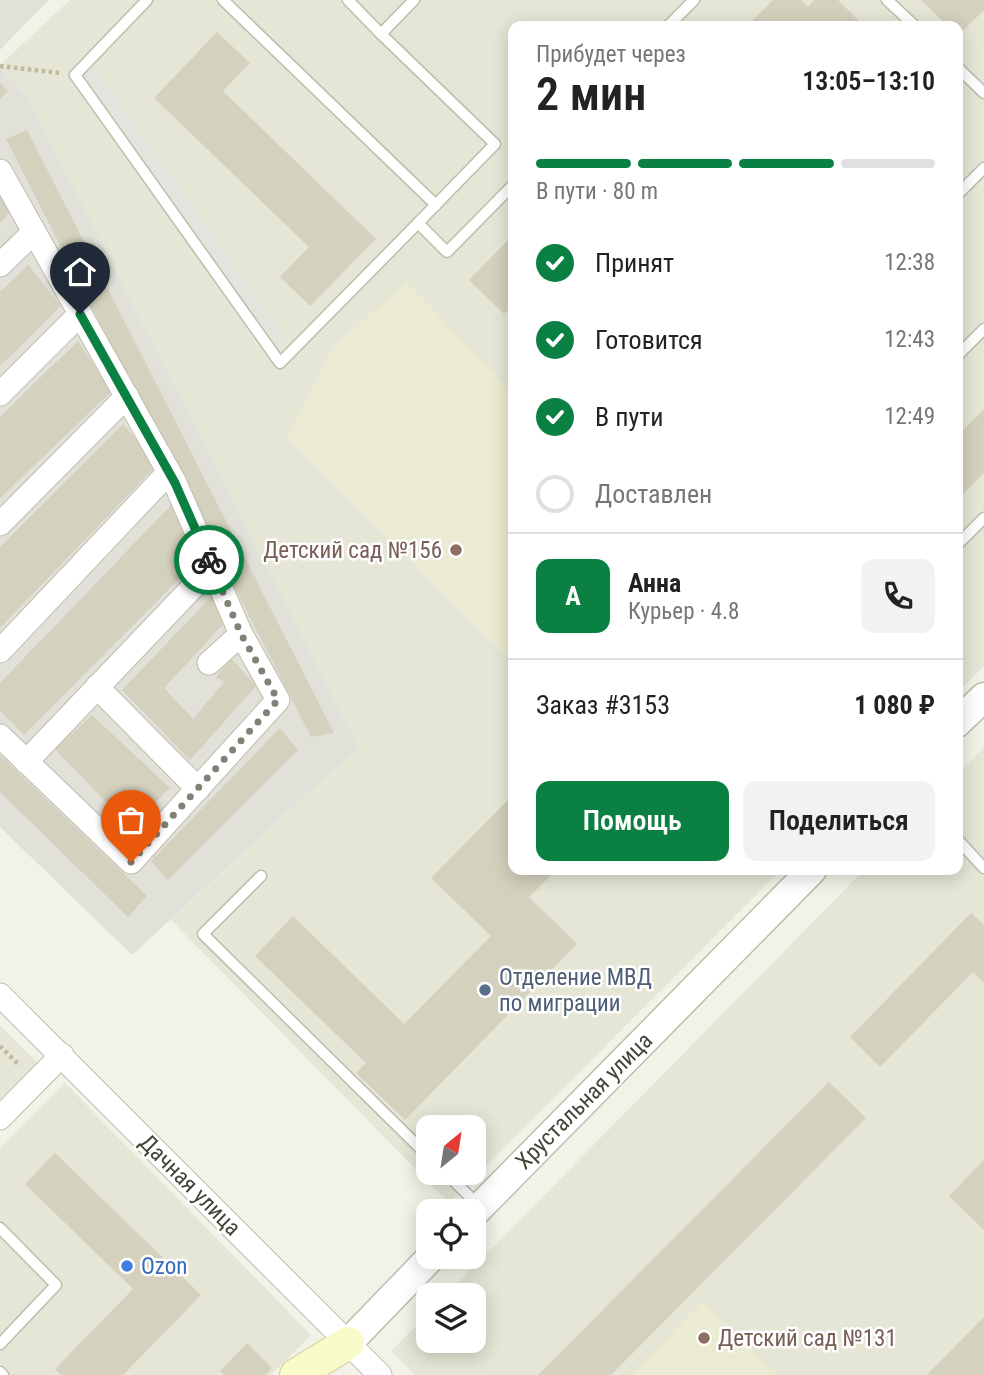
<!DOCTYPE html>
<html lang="ru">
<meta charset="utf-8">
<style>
body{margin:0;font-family:"Roboto Condensed",sans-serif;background:#f2f2f2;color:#222;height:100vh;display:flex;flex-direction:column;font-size:26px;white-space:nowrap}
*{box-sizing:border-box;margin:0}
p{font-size:23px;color:#767676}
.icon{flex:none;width:38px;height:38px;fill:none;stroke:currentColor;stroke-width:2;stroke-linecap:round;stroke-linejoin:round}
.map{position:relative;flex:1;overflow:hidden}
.details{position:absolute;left:508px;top:21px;width:455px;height:854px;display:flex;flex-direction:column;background:#fff;border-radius:14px;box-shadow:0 4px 18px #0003}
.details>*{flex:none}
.needle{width:46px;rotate:30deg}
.tools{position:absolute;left:416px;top:1115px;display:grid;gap:14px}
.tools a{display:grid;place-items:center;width:70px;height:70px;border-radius:14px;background:#fff;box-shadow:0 4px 18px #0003;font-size:35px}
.pin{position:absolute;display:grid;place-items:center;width:60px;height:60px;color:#fff;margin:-72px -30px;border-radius:50% 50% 50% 0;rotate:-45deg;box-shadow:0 0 7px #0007}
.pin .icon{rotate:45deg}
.courier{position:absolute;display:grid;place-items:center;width:70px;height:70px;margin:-35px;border:5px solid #0b8043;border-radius:50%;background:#fff;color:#222;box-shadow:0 2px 9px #0007}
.headline em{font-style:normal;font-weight:600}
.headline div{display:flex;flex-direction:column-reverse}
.headline{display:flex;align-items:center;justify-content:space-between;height:119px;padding:0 28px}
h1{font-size:46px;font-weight:600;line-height:52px}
.bar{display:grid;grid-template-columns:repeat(4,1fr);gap:10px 7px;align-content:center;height:84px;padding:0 28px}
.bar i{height:9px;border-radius:5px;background:#e0e0e0}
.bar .active{background:#0b8043}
.bar p{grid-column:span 4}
.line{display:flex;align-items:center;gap:18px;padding:0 28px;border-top:2px solid #e0e0e0}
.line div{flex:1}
.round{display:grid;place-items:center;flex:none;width:74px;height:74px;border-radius:14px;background:#f2f2f2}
ol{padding:0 28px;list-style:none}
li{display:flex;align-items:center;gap:21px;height:77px}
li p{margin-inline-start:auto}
li .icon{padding:7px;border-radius:50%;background:#0b8043;color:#fff;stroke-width:4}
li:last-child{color:#767676}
li i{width:38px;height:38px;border:4px solid #e0e0e0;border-radius:50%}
.action{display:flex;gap:14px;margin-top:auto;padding:14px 28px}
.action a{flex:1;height:80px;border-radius:14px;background:#0b8043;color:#fff;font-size:28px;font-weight:600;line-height:80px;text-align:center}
.action a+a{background:#f2f2f2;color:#222}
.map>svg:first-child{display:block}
</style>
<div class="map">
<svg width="984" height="1375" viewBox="0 0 984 1375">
<rect width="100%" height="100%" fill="#f3f2e8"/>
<g fill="#e6e6d6" fill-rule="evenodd">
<path d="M70 0H984V666L957 693V26H513V870H781L449 1203 171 920 359 747 27 96 0 68V65ZM429 1127H474V1172H429Z"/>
<path d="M984 747V1375H415L391 1351 429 1313V1340H474V1295H446L864 870H957V775Z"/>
<path d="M0 1025 38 1063 0 1100Z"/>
<path d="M65 1083 311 1335 271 1375H0V1148Z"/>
</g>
<g fill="#e2e1d9">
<path d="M0 0H49L0 50Z"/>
<path d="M0 68 27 96 359 747 132 955 0 827Z"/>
</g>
<g fill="#ebebd3">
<path d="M407 283 513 393V663L287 437 335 345Z"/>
<path d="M703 1302 778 1375H631Z"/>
</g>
<path fill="#e4e4df" d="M93 65 287 341 273 353 78 79Z"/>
<g fill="#d4d1be">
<path d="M773 0H801L808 7 814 0H838L864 26H747Z"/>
<path d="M921 0H984V10L957 37V26H948Z"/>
<path d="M217 32 250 63 223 91 376 239 310 306 280 277 309 247 154 98Z"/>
<path d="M0 83 8 91 0 99Z"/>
<path d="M27 130 334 733 311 737 6 139Z"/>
<path d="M0 197 11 212 0 223Z"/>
<path d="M513 235V305L504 314 469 280Z"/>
<path d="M28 265 61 306 0 366V292Z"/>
<path d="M78 341 111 392 0 498V417Z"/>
<path d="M984 409V473L959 498 957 496V436Z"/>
<path d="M123 424 157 465 0 628V547Z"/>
<path d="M173 503 200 558 24 735 0 710V683Z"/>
<path d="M212 596 229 618 164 688 193 719 224 682 216 677 231 658 256 686 190 760 122 690Z"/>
<path d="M92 715 170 788 130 827 55 749Z"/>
<path d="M280 728 298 750 168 880 151 861Z"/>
<path d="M0 755 147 896 128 917 0 792Z"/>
<path d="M513 795V870H556L529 897 577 944 405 1120 356 1073 366 1063 255 956 293 916 404 1024 491 936 431 878Z"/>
<path d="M971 913 984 925V983L973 972 880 1067 850 1037Z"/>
<path d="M829 1082 866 1118 611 1375H538Z"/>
<path d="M55 1153 201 1295 123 1375H61L55 1369 133 1289 25 1184Z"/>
<path d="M984 1160V1230L949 1196Z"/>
<path d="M984 1317V1375H927Z"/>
<path d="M247 1343 272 1368 266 1375H224L220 1371Z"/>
</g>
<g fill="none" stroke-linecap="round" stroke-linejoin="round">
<defs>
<g id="service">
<path d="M147 0 75 75 280 363 418 223"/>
<path d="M223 0 436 205"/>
<path d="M348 0 381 34"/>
<path d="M414 0 381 34 495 144 418 223 447 252 513 185"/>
<path d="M887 0 915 26"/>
<path d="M668 26 694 0"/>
<path d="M957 67 984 93"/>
<path d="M957 195 984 168"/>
<path d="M957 356 984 329"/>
<path d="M957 545 984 518"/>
<path d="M957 839 984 868"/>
<path d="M261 876 203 934 429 1157"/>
<path d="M445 1172 480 1207"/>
<path d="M0 1228 56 1285 0 1344"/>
<path d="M0 1372 3 1375"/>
</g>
<g id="minor">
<path d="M0 171 175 483 241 634"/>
<path d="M0 265 34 232"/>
<path d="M0 394 80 314"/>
<path d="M0 524 127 396"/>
<path d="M0 651 169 472"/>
<path d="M97 687 198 789"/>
<path d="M0 736 131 862 278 700 241 634 209 663"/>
<path d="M26 762 212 567"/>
<path d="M0 995 380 1375"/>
<path d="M0 1118 62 1055"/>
</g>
<g id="tertiary">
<path d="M957 723 984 697"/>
<path d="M474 1213 812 870"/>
<path d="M348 1343 432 1256"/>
</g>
<path id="secondary" d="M296 1375 348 1343"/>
</defs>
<use href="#service" stroke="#bebcab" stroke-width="13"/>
<use href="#minor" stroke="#bebcab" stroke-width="25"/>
<use href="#tertiary" stroke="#bebcab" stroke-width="31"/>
<use href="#secondary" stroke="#cccd98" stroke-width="34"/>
<g stroke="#bfbc9d" stroke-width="4.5" stroke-dasharray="3.5 3.5" stroke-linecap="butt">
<path d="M0 66 60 73"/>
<path d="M0 1046 20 1066"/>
</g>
<use href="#service" stroke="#fff" stroke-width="10"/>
<use href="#minor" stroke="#fff" stroke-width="23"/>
<use href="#tertiary" stroke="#fff" stroke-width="28"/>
<use href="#secondary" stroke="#fafbca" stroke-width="32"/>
</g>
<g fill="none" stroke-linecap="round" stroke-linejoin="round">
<path stroke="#838175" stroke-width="7" stroke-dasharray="0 12.6" d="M131 862 278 700 241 634 209 560"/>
<path stroke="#0b8043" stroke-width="9" d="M80 314 175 483 209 560"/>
</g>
<g fill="#8d6e63" stroke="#fff" stroke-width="2.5">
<circle cx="456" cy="550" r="7"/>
<circle cx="704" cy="1338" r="7"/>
</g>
<circle fill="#5c6f8a" stroke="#fff" stroke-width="2.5" cx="485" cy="990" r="7"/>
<circle fill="#3f7fe0" stroke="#fff" stroke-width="2.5" cx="127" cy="1266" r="7"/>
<g text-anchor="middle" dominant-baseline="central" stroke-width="5" stroke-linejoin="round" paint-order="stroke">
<g font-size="23" fill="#785e54" stroke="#fff" text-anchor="end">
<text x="442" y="550">Детский сад №156</text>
<text x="718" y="1338" text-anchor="start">Детский сад №131</text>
</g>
<g font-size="23" fill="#4e5e75" stroke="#fff" text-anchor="start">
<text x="499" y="977">Отделение МВД<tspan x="499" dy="26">по миграции</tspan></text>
</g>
<g font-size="23" fill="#464437" stroke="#fff">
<text transform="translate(584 1101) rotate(-45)">Хрустальная улица</text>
<text transform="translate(190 1185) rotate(45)">Дачная улица</text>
</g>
<g font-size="23" fill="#366cbe" stroke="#fff" text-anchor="start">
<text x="141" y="1266">Ozon</text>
</g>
</g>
</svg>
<div class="tools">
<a><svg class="needle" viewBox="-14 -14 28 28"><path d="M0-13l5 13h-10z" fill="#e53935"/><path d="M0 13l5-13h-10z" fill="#767676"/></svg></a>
<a><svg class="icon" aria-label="locate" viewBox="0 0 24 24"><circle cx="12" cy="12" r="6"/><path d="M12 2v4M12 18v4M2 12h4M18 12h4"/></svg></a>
<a><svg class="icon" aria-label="layers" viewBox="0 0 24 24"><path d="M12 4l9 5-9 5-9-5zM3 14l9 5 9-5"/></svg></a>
</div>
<div class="pin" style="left:131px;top:862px;background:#ea580c"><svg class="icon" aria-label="bag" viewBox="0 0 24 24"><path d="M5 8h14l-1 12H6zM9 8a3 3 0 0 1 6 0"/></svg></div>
<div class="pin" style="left:80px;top:314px;background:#1f2937"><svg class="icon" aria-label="home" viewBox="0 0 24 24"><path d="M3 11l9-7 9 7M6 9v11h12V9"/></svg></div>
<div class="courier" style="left:209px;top:560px"><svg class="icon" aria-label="bike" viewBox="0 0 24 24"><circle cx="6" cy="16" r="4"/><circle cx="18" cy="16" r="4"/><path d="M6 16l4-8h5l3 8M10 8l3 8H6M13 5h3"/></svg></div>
<section class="details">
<div class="headline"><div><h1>2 мин</h1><p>Прибудет через</p></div><em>13:05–13:10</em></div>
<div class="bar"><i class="active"></i><i class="active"></i><i class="active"></i><i></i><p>В пути · 80 m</p></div>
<ol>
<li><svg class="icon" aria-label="check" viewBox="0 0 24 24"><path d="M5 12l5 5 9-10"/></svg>Принят<p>12:38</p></li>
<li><svg class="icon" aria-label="check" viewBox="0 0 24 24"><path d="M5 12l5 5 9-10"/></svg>Готовится<p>12:43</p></li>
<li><svg class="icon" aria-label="check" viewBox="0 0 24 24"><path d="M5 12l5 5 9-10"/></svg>В пути<p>12:49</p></li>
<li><i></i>Доставлен</li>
</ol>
<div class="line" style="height:126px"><b class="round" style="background:#0b8043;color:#fff">А</b><div><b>Анна</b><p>Курьер · 4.8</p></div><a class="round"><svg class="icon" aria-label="phone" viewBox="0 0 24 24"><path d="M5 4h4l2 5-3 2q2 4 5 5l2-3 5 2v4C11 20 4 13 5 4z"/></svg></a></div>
<div class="line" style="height:91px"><div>Заказ #3153</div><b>1 080 ₽</b></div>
<div class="action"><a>Помощь</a><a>Поделиться</a></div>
</section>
</div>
